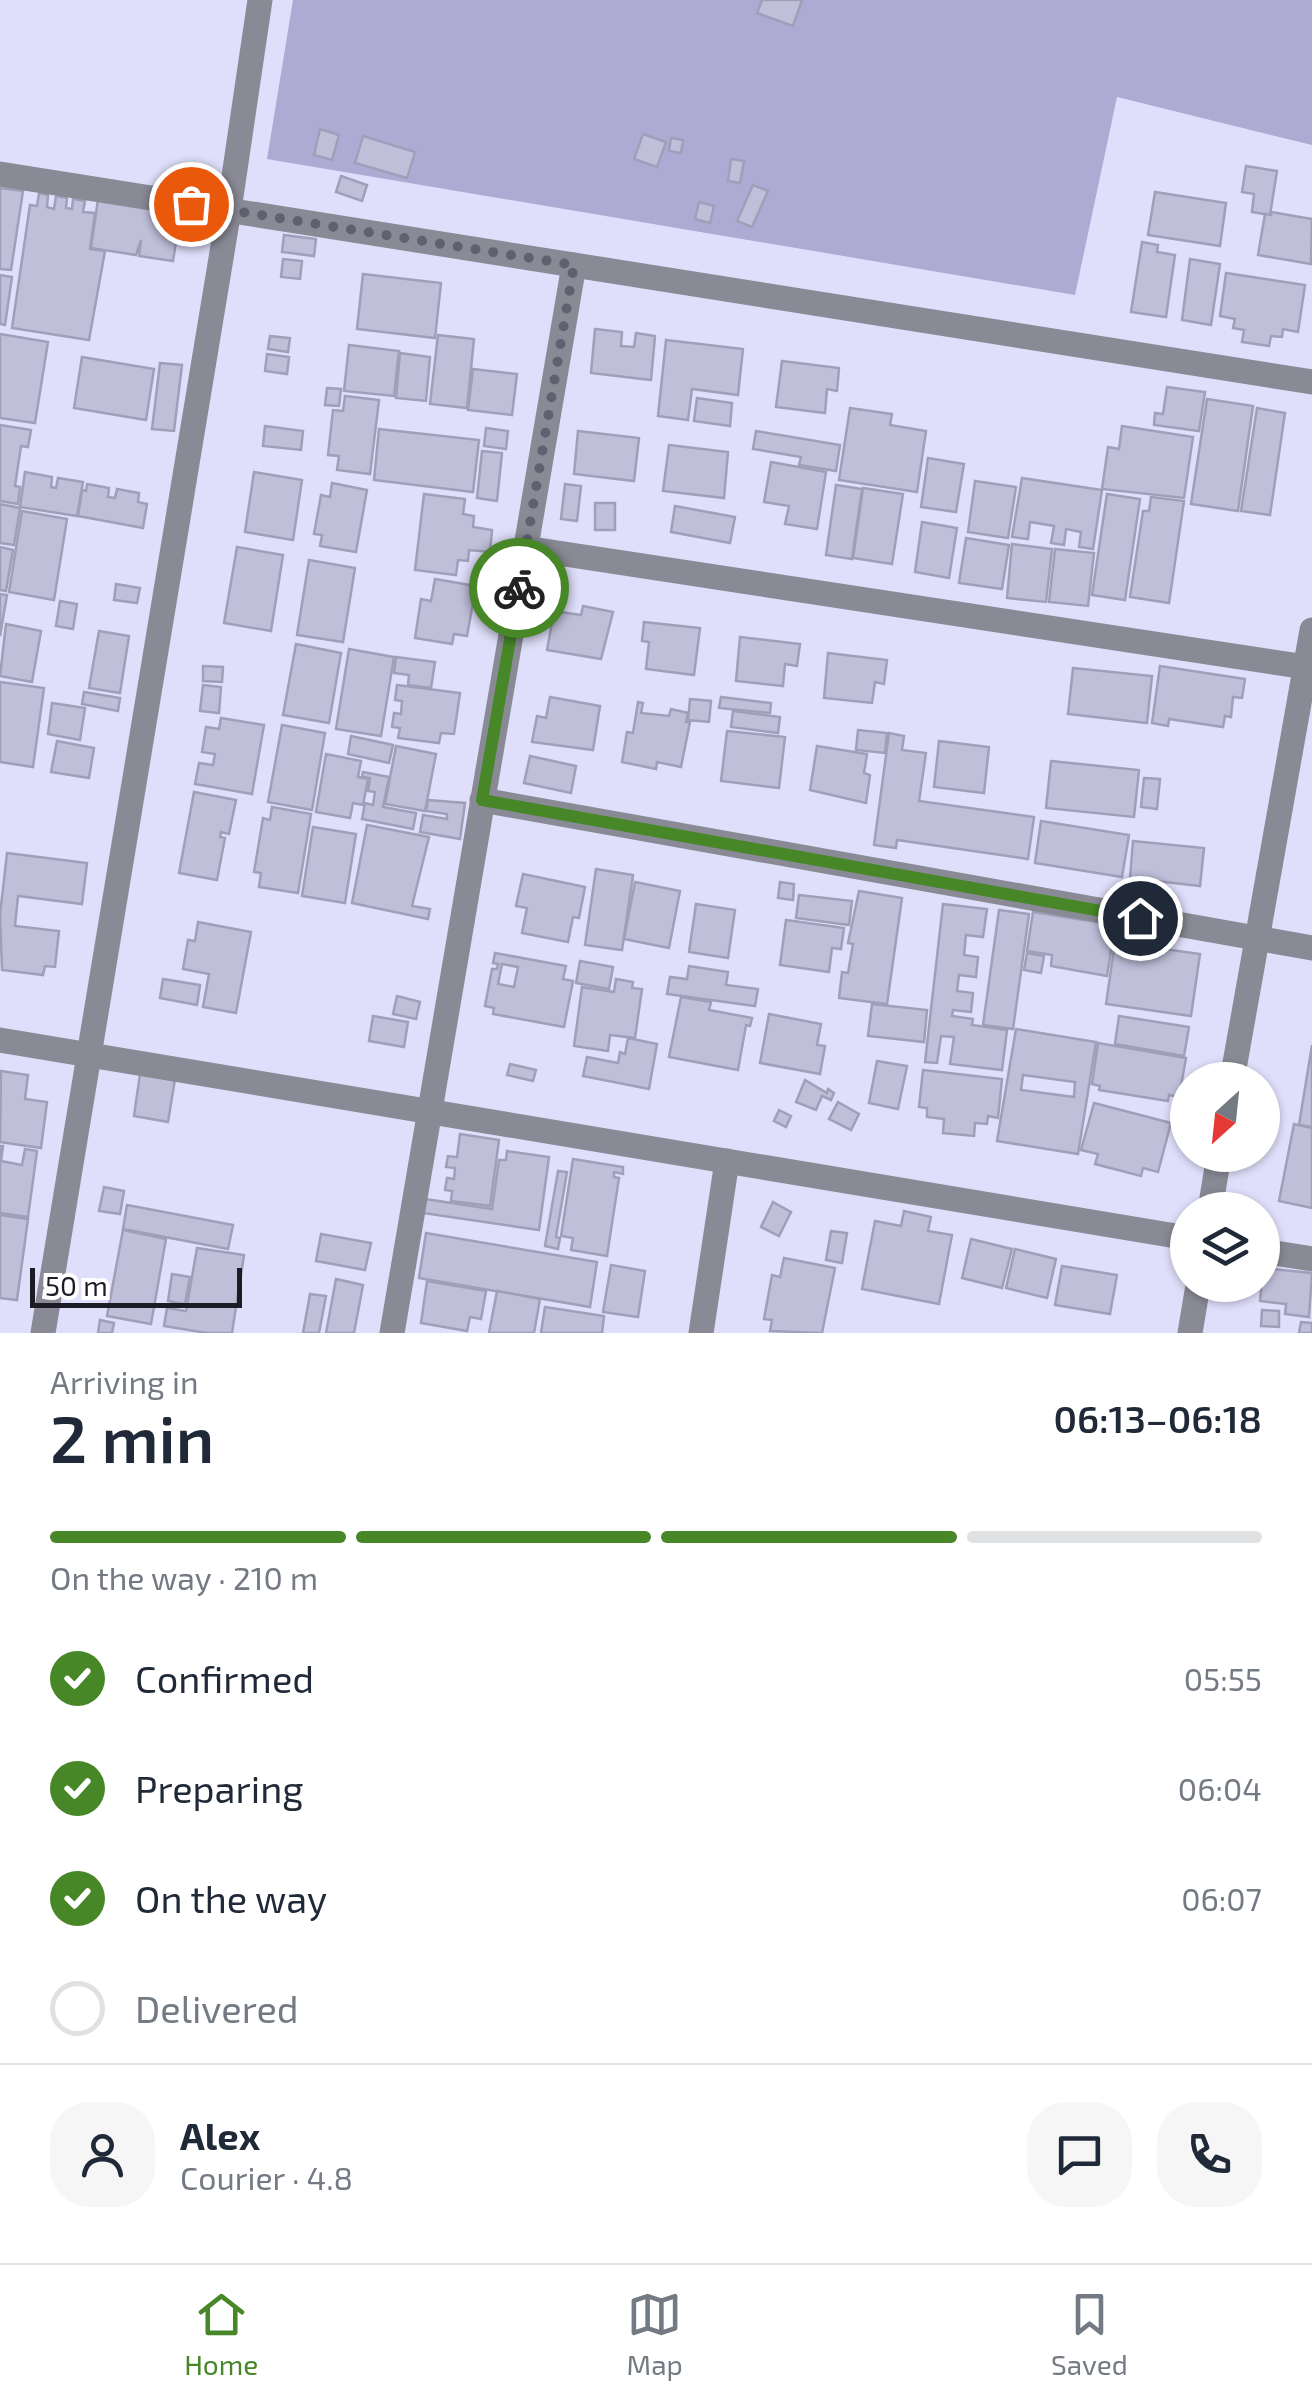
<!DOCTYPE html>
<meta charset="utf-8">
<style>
body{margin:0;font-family:"Exo 2",sans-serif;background:#f6f6f7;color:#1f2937;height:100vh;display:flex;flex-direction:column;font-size:38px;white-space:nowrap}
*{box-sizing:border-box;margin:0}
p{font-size:32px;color:#747a83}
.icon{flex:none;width:55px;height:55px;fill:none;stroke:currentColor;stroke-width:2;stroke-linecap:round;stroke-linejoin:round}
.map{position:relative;height:1333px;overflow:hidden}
.side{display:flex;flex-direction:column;background:#fff;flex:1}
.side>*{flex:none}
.needle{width:65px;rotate:207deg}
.fabs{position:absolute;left:1170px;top:1062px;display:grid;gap:20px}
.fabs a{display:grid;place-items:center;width:110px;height:110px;border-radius:50%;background:#fff;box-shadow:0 2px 8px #0004;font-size:50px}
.scale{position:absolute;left:30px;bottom:25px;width:212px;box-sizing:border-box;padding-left:10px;border:5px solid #1d1c26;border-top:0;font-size:28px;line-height:35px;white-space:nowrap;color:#1d1c26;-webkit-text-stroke:8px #fff;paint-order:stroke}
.pin{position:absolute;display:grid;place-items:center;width:85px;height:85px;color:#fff;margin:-42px;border:5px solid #fff;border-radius:50%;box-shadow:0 2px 10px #0007}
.courier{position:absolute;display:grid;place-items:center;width:100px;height:100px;margin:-50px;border:8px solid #478728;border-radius:50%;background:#fff;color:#222;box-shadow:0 2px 12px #0007}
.summary em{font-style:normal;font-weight:600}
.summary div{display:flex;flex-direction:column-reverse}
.summary{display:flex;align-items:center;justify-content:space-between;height:170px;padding:0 50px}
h1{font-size:65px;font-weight:600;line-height:75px}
.bar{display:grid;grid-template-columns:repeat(4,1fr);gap:15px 10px;align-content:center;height:120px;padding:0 50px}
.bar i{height:12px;border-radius:8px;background:#e0e1e3}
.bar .on{background:#478728}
.bar p{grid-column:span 4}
.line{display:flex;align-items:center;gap:25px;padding:0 50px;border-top:2px solid #e0e1e3}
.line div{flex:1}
.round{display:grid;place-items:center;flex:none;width:105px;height:105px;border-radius:40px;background:#f6f6f7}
ol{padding:0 50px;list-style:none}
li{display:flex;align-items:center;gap:30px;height:110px}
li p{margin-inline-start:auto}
li .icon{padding:10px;border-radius:50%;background:#478728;color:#fff;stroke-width:4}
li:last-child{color:#747a83}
li i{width:55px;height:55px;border:5px solid #e0e1e3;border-radius:50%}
.dock{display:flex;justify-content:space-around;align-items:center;height:140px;border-top:2px solid #e0e1e3;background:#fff;font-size:28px;color:#747a83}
.dock a{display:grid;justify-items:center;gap:5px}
.dock .on{color:#478728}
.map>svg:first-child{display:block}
</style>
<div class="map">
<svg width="1312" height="1333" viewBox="0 0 1312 1333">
<rect width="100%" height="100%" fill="#e0dffb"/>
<path fill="#adaad4" d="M293 0H1312V145L1117 97 1075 295 267 159Z"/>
<g fill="#c0bfda" stroke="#a09fb9" stroke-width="2.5" fill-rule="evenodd">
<path d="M762 0H802L793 26 757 13Z"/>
<path d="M320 129 339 135 332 160 314 155Z"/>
<path d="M643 134 666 142 657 167 634 159Z"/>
<path d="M363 136 415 152 407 178 355 163Z"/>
<path d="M671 138 683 140 681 153 669 151Z"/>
<path d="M731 159 744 161 740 183 728 181Z"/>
<path d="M1246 166 1277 171 1270 215 1252 212 1254 194 1242 192Z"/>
<path d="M341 176 367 185 362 201 336 192Z"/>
<path d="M753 185 768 191 752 227 737 221Z"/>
<path d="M0 188 23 191 11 270 0 269Z"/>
<path d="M99 192 182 205 173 261 139 256 141 240 136 255 91 248Z"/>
<path d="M1155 192 1226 203 1220 246 1148 235Z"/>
<path d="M39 193 48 195 47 207 54 209 56 196 67 198 66 208 72 209 73 199 85 201 83 212 95 213 90 249 105 251 89 340 12 328 30 205 37 206Z"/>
<path d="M699 202 714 206 710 223 695 219Z"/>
<path d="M1271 212 1312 219 1311 264 1258 255 1265 214 1271 215Z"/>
<path d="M284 235 316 239 314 256 282 252Z"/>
<path d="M1142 242 1158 245 1157 252 1175 255 1166 317 1131 312Z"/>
<path d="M283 259 302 261 300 279 281 277Z"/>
<path d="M1190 259 1220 264 1211 325 1182 320Z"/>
<path d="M1226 273 1305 285 1298 332 1283 329 1282 337 1271 336 1269 346 1242 342 1244 330 1233 328 1235 319 1220 316Z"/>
<path d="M363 274 441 283 435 338 357 329Z"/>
<path d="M0 275 12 277 5 325 0 324Z"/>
<path d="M595 329 622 332 621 346 634 347 636 333 655 336 651 380 591 373Z"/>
<path d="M0 334 48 342 35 423 0 418Z"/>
<path d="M438 335 474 339 467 408 430 404Z"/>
<path d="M270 336 290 338 288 352 268 349Z"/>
<path d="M666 340 743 349 738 395 692 389 688 420 658 416Z"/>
<path d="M349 345 399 351 394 396 344 391Z"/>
<path d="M400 353 430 357 426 401 396 398Z"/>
<path d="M267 354 289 357 287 374 265 371Z"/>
<path d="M82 357 154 369 146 420 74 408Z"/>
<path d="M782 361 839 368 837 391 827 389 825 413 776 407Z"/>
<path d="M160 363 182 365 174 431 152 429Z"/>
<path d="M473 369 517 374 512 415 468 410Z"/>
<path d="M1167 387 1205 392 1199 431 1154 425 1155 413 1163 414Z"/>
<path d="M327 388 341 389 339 406 325 405Z"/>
<path d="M345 396 379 400 370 474 337 470 339 456 328 455 333 410 343 411Z"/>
<path d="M697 398 732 403 730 426 694 421Z"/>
<path d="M1207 399 1253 406 1238 511 1191 504Z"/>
<path d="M850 408 892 414 890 425 926 431 917 492 839 480Z"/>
<path d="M1257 408 1285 413 1270 515 1241 511Z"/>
<path d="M0 425 31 430 28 447 21 446 15 486 20 487 18 504 0 501Z"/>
<path d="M265 426 303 431 301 450 263 446Z"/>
<path d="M1122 426 1193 437 1184 498 1102 489 1108 447 1119 449Z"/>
<path d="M486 428 508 431 506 449 484 446Z"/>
<path d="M379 429 479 440 473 492 374 480Z"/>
<path d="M578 431 639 438 634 481 574 474Z"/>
<path d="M756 431 840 445 836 471 799 465 801 457 753 449Z"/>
<path d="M669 445 728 452 724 498 663 491Z"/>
<path d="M482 451 502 453 497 501 477 498Z"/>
<path d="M928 458 964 464 956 512 921 507Z"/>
<path d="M771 462 826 472 817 529 785 524 789 506 764 502Z"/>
<path d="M25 472 52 477 51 487 56 488 58 478 83 482 77 516 20 507Z"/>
<path d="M254 472 302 480 293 540 245 532Z"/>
<path d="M1022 478 1102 490 1093 549 1079 547 1081 532 1066 529 1064 545 1051 543 1054 526 1030 522 1028 539 1012 537Z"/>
<path d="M975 481 1016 487 1008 538 968 532Z"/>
<path d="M332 483 367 490 356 552 320 546 322 535 314 534 321 495 330 497Z"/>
<path d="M87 484 109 488 108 497 115 498 117 489 139 493 138 502 147 504 143 528 78 516 82 490 86 491Z"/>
<path d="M565 484 581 486 577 521 561 519Z"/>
<path d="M836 485 862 489 852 559 826 555Z"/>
<path d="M863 488 903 494 892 564 853 558Z"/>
<path d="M424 494 465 499 463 514 474 516 473 527 492 530 490 552 469 550 468 561 458 560 456 575 415 570Z"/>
<path d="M1107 494 1140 499 1125 600 1092 595Z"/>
<path d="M1151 497 1184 501 1169 603 1130 597 1143 511H1149Z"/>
<rect x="595" y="503" width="20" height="27"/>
<path d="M0 504 20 508 14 545 0 543Z"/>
<path d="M675 506 735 517 730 543 671 532Z"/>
<path d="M22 511 67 519 54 600 9 592Z"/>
<path d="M922 522 957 528 949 578 915 572Z"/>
<path d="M966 538 1009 545 1002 589 959 583Z"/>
<path d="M1012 544 1052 549 1046 602 1007 598Z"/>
<path d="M0 547 13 550 6 591 0 590Z"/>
<path d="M237 547 283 555 271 631 224 623Z"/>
<path d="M1055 549 1094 553 1088 606 1049 602Z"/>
<path d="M309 560 355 568 343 642 297 635Z"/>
<path d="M435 579 476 586 467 636 454 634 452 644 415 638 421 599 431 601Z"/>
<path d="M116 584 140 588 137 603 114 600Z"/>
<path d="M0 594 7 595 0 636Z"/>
<path d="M60 601 77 604 73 629 56 626Z"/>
<path d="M583 606 613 612 601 659 547 650 554 611 581 615Z"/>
<path d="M644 622 700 628 694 675 646 669 649 642 642 641Z"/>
<path d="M6 624 41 631 32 682 0 676Z"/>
<path d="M99 631 129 636 120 693 89 688Z"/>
<path d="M740 637 800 644 797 666 785 664 783 686 736 681Z"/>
<path d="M296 644 341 653 329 723 283 715Z"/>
<path d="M349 649 394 657 381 736 336 729Z"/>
<path d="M828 653 887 660 884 684 875 682 872 703 824 698Z"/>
<path d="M396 657 435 662 431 688 408 685 409 675 394 673Z"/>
<path d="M203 666 223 667 222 682 203 681Z"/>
<path d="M1160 666 1245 679 1242 698 1233 697 1231 717 1225 716 1223 727 1169 719 1168 726 1152 723Z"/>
<path d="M1073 668 1152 676 1147 723 1068 714Z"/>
<path d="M0 682 44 688 33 767 0 762Z"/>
<path d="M203 685 221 687 219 713 200 711Z"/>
<path d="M397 685 460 693 454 734 441 733 439 743 398 738 400 728 392 727 394 713 401 714 402 701 395 700Z"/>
<path d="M84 692 120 698 118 711 82 704Z"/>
<path d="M550 697 600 706 593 750 532 742 537 716 546 718Z"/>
<path d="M721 697 771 703 770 713 719 708Z"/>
<path d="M690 699 711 701 709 722 688 720Z"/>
<path d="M638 702 643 703 641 713 669 716 671 709 688 713 686 722H690L681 767 657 762 656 769 622 762 627 732 633 733Z"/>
<path d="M52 703 85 708 80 740 48 734Z"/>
<path d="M733 711 780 717 778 733 731 727Z"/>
<path d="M221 718 264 725 252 794 195 784 199 763 213 765 215 754 202 752 206 727 219 729Z"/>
<path d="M282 725 325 733 312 810 268 802Z"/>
<path d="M858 730 887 733 885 753 856 750Z"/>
<path d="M727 731 785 737 779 788 721 781Z"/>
<path d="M889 733 904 736 902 750 926 753 919 801 1034 817 1028 859 897 840 896 848 874 845Z"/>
<path d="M351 736 393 745 389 763 348 754Z"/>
<path d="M57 741 94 748 89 778 51 772Z"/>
<path d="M939 741 989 747 984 793 934 787Z"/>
<path d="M396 746 436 754 425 811 385 804Z"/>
<path d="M817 746 867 754 864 773 870 775 866 803 810 790Z"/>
<path d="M326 754 361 761 358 777 368 779 363 805 353 803 350 818 316 812Z"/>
<path d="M530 756 576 766 571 793 524 783Z"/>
<path d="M1051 761 1139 770 1134 817 1046 808Z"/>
<path d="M363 772 389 777 383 807 416 813 413 829 362 819 365 803 373 805 375 792 368 791 370 778 362 777Z"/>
<path d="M1144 778 1160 779 1157 809 1141 807Z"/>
<path d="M194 792 236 800 229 834 221 832 220 837 225 838 217 880 179 873Z"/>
<path d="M428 800 465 803 460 839 420 832 423 815 447 819V814L426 811Z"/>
<path d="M272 807 311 814 298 893 259 887 261 873 254 872 263 818 270 820Z"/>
<path d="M1041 821 1129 835 1122 877 1035 863Z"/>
<path d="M367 825 429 837 412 906 430 909 428 919 352 903Z"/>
<path d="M313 827 356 834 345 903 302 896Z"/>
<path d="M1133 841 1204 848 1200 886 1130 878Z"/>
<path d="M7 853 87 863 82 904 18 896 15 926 59 931 55 967 45 966 43 975 2 970 0 915Z"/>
<path d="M596 869 633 875 622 950 585 945Z"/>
<path d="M523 874 585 887 579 918 573 917 568 942 522 933 527 908 516 906Z"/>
<path d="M635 882 680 891 669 948 624 939Z"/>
<path d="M780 882 794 884 793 900 778 898Z"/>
<path d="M859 891 902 898 887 1004 839 998 842 972 848 973 853 944 848 943Z"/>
<path d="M799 895 852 901 849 925 796 918Z"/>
<path d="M696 904 735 910 728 958 689 952Z"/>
<path d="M943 904 987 909 983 937 966 935 964 955 978 957 976 977 959 975 957 991 973 993 971 1012 953 1010 952 1016 973 1019 972 1025 1007 1030 1002 1070 950 1064 954 1037 941 1036 937 1063 925 1062Z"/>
<path d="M999 910 1029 914 1013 1029 983 1025Z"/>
<path d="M1033 912 1115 925 1107 976 1051 966 1052 955 1027 951Z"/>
<path d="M786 920 844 928 841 949 832 948 829 972 780 965Z"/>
<path d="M198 922 251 932 236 1013 203 1007 209 974 183 969 188 940 195 941Z"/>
<path d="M1115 942 1200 954 1191 1016 1106 1004Z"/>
<path d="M495 953 566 966 563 979 573 981 564 1027 493 1014 494 1008 485 1006 492 969H497L498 964 493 963ZM502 964 518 967 514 987 498 984Z"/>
<path d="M1027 953 1044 956 1041 973 1024 970Z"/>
<path d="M580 961 613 967 609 989 576 983Z"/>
<path d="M689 966 728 972 726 985 758 989 755 1006 667 994 670 977 687 979Z"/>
<path d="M163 979 200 985 197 1005 160 998Z"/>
<path d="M616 979 633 982 632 988 642 989 635 1038 610 1035 608 1051 574 1046 582 987 614 992Z"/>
<path d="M397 996 420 1002 416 1019 393 1014Z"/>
<path d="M681 997 711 1002 709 1010 752 1018 750 1026 746 1025 738 1070 669 1057Z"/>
<path d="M872 1004 927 1010 924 1042 868 1036Z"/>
<path d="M769 1014 821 1024 817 1045 825 1046 820 1074 760 1063Z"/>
<path d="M373 1016 408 1022 404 1047 369 1041Z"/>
<path d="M1119 1016 1189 1027 1184 1056 1115 1044Z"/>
<path d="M1016 1029 1096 1042 1078 1154 997 1141ZM1023 1075 1075 1082 1074 1097 1021 1090Z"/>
<path d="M628 1038 657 1044 649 1089 583 1076 587 1057 618 1063 620 1052 625 1054Z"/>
<path d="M1098 1043 1186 1058 1179 1097 1169 1095 1168 1101 1099 1090 1100 1086 1092 1084Z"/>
<path d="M1312 1045V1127L1299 1125Z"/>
<path d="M877 1061 907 1066 898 1109 869 1103Z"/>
<path d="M510 1064 536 1070 533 1081 507 1075Z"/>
<path d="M923 1070 1002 1079 998 1118 988 1116 987 1124 975 1123 974 1136 943 1133 944 1119 927 1117V1108L919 1107Z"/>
<path d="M1 1071 28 1075 25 1099 47 1102 41 1148 0 1142Z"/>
<path d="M140 1074 175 1079 168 1122 134 1116Z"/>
<path d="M805 1080 827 1093 828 1089 834 1093 831 1100 822 1096 816 1110 796 1102Z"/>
<path d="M838 1102 859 1114 851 1130 829 1119Z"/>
<path d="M1094 1103 1171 1123 1158 1172 1143 1168 1141 1176 1095 1164 1098 1154 1081 1150Z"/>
<path d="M779 1110 791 1116 786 1127 774 1121Z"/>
<path d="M1294 1124 1312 1128V1208L1279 1201Z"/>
<path d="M460 1134 499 1140 490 1206 451 1201 452 1191 445 1190 447 1178 454 1179 455 1168 446 1167 448 1156 457 1157Z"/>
<path d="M0 1146H3L1 1161 22 1165 25 1149 37 1151 28 1217 0 1213Z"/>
<path d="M507 1151 549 1157 539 1230 423 1213 425 1199 492 1209 499 1160H506Z"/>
<path d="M573 1159 623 1167V1174L614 1172V1177L619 1178 607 1256 571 1250 573 1238 561 1236Z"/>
<path d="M558 1171 567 1172 556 1237 560 1238 558 1249 545 1246Z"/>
<path d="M104 1187 124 1191 120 1214 99 1211Z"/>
<path d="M773 1202 791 1212 779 1236 761 1227Z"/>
<path d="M127 1205 233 1225 228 1249 123 1229Z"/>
<path d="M904 1211 931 1217 928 1231 952 1235 939 1304 862 1289 875 1221 901 1226Z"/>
<path d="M0 1215 28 1219 17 1300 0 1298Z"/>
<path d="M123 1230 166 1239 151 1324 107 1316Z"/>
<path d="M831 1231 847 1233 842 1263 826 1260Z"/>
<path d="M426 1233 597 1262 590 1307 419 1278Z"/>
<path d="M321 1234 371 1243 365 1270 316 1261Z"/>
<path d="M971 1239 1012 1249 1002 1288 962 1278Z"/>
<path d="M197 1248 244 1255 232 1333H207L164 1326 167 1308 186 1311Z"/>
<path d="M1015 1249 1056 1259 1047 1298 1006 1288Z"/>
<path d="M784 1258 835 1268 822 1333 770 1331 772 1320 764 1319 772 1275 780 1277Z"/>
<path d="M611 1265 645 1271 638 1317 603 1312Z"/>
<path d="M1062 1266 1117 1275 1110 1314 1055 1305Z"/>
<path d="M1263 1268 1312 1273 1309 1317 1285 1314 1286 1304 1260 1301Z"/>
<path d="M172 1274 190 1277 185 1304 168 1301Z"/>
<path d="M336 1279 363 1285 354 1333H326Z"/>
<path d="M427 1281 486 1291 481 1319 470 1317 467 1331 421 1323Z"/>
<path d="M497 1291 540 1299 534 1333H489Z"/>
<path d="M310 1294 326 1296 319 1333H303Z"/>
<path d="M545 1307 604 1316 602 1333H541Z"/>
<path d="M1262 1310 1279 1311V1327L1261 1326Z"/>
<path d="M100 1320 114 1323 112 1333H98Z"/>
<path d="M1301 1322 1312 1323V1333H1299Z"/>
</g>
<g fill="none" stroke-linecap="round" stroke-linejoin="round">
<g stroke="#8a8a96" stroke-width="25">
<path d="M0 174 1312 382"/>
<path d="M525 548 1312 668"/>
<path d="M482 800 1312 948"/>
<path d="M0 1040 1188 1238"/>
<path d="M1232 1080 1312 630"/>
<path d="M1210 1210 1219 1155"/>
<path d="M1262 1251 1312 1259"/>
<path d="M43 1333 229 210 260 0"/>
<path d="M392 1333 574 265"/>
<path d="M701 1333 727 1161"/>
<path d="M1190 1333 1198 1285"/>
</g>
</g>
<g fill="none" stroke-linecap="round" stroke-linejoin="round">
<path stroke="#616071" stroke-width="10" stroke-dasharray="0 18" d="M191 204 574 265 519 588"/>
<path stroke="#478728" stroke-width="12" d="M519 588 482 800 1140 918"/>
</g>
</svg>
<div class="fabs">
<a><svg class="needle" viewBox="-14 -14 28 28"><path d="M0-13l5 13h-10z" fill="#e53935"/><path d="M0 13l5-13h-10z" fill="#747a83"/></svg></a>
<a><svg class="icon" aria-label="layers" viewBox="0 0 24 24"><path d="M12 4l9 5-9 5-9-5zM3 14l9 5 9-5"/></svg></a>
</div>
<div class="scale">50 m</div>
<div class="pin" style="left:191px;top:204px;background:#ea580c"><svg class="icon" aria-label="bag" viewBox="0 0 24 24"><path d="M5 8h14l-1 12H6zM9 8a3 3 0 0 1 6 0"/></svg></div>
<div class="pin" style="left:1140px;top:918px;background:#1f2937"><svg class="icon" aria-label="home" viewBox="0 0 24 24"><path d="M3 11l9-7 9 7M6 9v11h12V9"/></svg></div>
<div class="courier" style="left:519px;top:588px"><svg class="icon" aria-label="bike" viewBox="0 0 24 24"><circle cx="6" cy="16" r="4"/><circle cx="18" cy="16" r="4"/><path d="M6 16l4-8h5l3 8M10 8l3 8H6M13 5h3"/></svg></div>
</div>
<section class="side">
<div class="summary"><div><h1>2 min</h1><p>Arriving in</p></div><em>06:13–06:18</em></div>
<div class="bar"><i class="on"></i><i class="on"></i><i class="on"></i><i></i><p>On the way · 210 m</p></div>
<ol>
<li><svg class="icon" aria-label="check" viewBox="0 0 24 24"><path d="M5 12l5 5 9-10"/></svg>Confirmed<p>05:55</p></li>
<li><svg class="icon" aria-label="check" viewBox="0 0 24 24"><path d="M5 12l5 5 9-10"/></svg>Preparing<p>06:04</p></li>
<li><svg class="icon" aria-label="check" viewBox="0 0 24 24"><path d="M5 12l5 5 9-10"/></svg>On the way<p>06:07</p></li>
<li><i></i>Delivered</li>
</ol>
<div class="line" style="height:180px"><a class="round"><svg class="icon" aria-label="person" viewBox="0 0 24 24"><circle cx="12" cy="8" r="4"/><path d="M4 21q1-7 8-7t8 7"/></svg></a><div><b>Alex</b><p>Courier · 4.8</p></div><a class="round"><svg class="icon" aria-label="chat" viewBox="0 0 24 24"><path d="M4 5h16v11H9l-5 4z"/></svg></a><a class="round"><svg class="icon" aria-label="phone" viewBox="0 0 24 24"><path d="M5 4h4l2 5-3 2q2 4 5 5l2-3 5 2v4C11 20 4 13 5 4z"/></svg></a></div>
</section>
<nav class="dock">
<a class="on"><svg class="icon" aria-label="home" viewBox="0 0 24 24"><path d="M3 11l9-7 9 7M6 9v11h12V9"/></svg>Home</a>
<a><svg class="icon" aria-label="map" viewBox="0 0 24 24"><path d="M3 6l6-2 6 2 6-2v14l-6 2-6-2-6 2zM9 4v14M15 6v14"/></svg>Map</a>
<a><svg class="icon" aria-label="saved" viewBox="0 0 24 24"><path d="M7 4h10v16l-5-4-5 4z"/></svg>Saved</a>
</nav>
